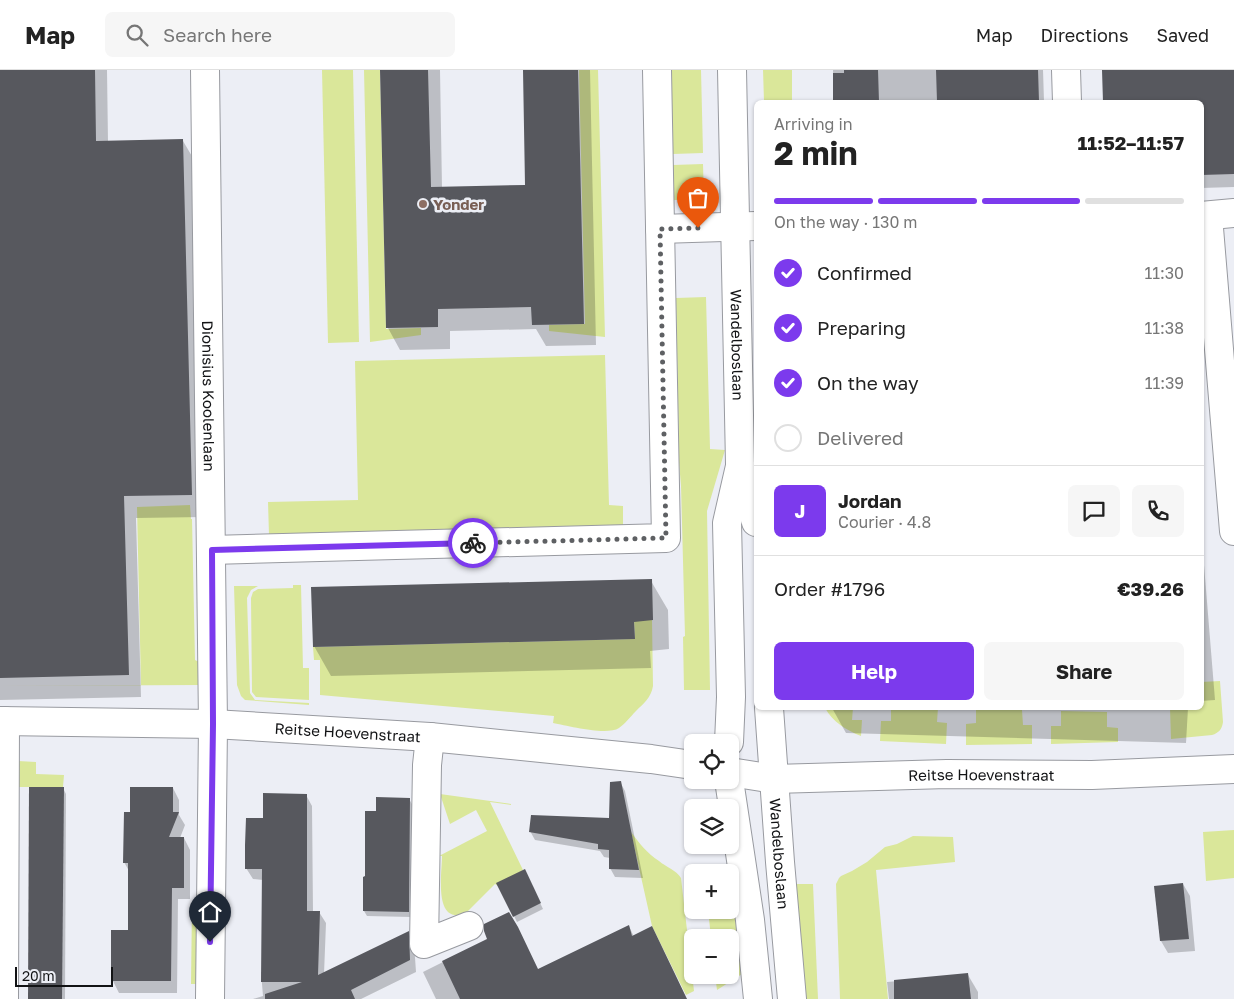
<!DOCTYPE html>
<meta charset="utf-8">
<style>
body{margin:0;font-family:"Golos Text",sans-serif;background:#f6f6f6;color:#222;height:100vh;display:flex;flex-direction:column;font-size:19px;white-space:nowrap}
*{box-sizing:border-box;margin:0}
p{font-size:16px;color:#767676}
.icon{flex:none;width:28px;height:28px;fill:none;stroke:currentColor;stroke-width:2;stroke-linecap:round;stroke-linejoin:round}
.map{position:relative;flex:1;overflow:hidden}
.panel{position:absolute;left:754px;top:30px;width:450px;height:610px;display:flex;flex-direction:column;background:#fff;border-radius:8px;box-shadow:0 1px 4px #0004}
.panel>*{flex:none}
.tools{position:absolute;left:684px;top:664px;display:grid;gap:10px}
.tools a{display:grid;place-items:center;width:55px;height:55px;border-radius:8px;background:#fff;box-shadow:0 1px 4px #0004;font-size:25px}
.scale{position:absolute;left:15px;bottom:12px;width:98px;box-sizing:border-box;padding-left:5px;border:2px solid #121315;border-top:0;font-size:14px;line-height:18px;white-space:nowrap;color:#121315;-webkit-text-stroke:4px #eceef5;paint-order:stroke}
.pin{position:absolute;display:grid;place-items:center;width:42px;height:42px;color:#fff;margin:-51px -21px;border-radius:50% 50% 50% 0;rotate:-45deg;box-shadow:0 0 5px #0007}
.pin .icon{rotate:45deg}
.courier{position:absolute;display:grid;place-items:center;width:50px;height:50px;margin:-25px;border:4px solid #7c3aed;border-radius:50%;background:#fff;color:#222;box-shadow:0 1px 6px #0007}
.summary em{font-style:normal;font-weight:700}
.summary div{display:flex;flex-direction:column-reverse}
.summary{display:flex;align-items:center;justify-content:space-between;height:85px;padding:0 20px}
h1{font-size:32px;font-weight:700;line-height:38px}
.bar{display:grid;grid-template-columns:repeat(4,1fr);gap:8px 5px;align-content:center;height:60px;padding:0 20px}
.bar i{height:6px;border-radius:4px;background:#e0e0e0}
.bar .active{background:#7c3aed}
.bar p{grid-column:span 4}
.line{display:flex;align-items:center;gap:12px;padding:0 20px;border-top:1px solid #e0e0e0}
.line div{flex:1}
.round{display:grid;place-items:center;flex:none;width:52px;height:52px;border-radius:8px;background:#f6f6f6}
ol{padding:0 20px;list-style:none}
li{display:flex;align-items:center;gap:15px;height:55px}
li p{margin-inline-start:auto}
li .icon{padding:5px;border-radius:50%;background:#7c3aed;color:#fff;stroke-width:4}
li:last-child{color:#767676}
li i{width:28px;height:28px;border:2px solid #e0e0e0;border-radius:50%}
.primary-button{display:flex;gap:10px;margin-top:auto;padding:10px 20px}
.primary-button a{flex:1;height:58px;border-radius:8px;background:#7c3aed;color:#fff;font-size:20px;font-weight:700;line-height:58px;text-align:center}
.primary-button a+a{background:#f6f6f6;color:#222}
header{display:flex;align-items:center;gap:30px;box-sizing:border-box;height:70px;padding:0 25px;background:#fff;border-bottom:1px solid #e0e0e0}
header strong{font-size:24px}
nav{display:flex;gap:28px;margin-inline-start:auto;font-size:18px}
.search{width:350px;height:45px;background:#f6f6f6;display:flex;align-items:center;gap:12px;box-sizing:border-box;padding:0 18px;border-radius:8px;color:#767676;font-size:19px}
.map>svg:first-child{display:block}
</style>
<header>
<strong>Map</strong>
<div class="search"><svg class="icon" aria-label="search" viewBox="0 0 24 24"><circle cx="10" cy="10" r="6"/><path d="M15 15l6 6"/></svg>Search here</div>
<nav><a>Map</a><a>Directions</a><a>Saved</a></nav>
</header>
<div class="map">
<svg width="1234" height="929" viewBox="0 0 1234 929">
<rect width="100%" height="100%" fill="#eceef5"/>
<g fill="#dae79a">
<path d="M322 0H353L359 272 328 273Z"/>
<path d="M364 0H380L386 259 421 258V265L370 272Z"/>
<path d="M579 0H598L605 267 549 261V255L585 254Z"/>
<path d="M670 0H701L703 83 673 84Z"/>
<path d="M763 0H792V32H764Z"/>
<path d="M703 94 704 130H674L673 95Z"/>
<path d="M706 227 710 379 725 380 707 441 710 620H684L683 567 685 566 681 416 678 380 679 379 676 228Z"/>
<path d="M605 285 609 435 623 436V457L269 465 268 432 358 430 355 291Z"/>
<path d="M190 435 191 449H192L195 590 197 591H203L201 615 0 616 141 615 137 437Z"/>
<path d="M293 515H301L303 598H309V630L256 627 252 622 251 528 253 522 258 519 293 518Z"/>
<path d="M234 516H258L251 520 247 528 250 623 255 630 309 633V635L245 630 241 626 237 615Z"/>
<path d="M634 550H652L653 616C651 628 644 633 636 641 630 647 625 654 619 658 607 666 569 656 553 653L554 646 320 625V590H314L313 577 635 569Z"/>
<path d="M1220 611 1223 652C1222 659 1219 663 1212 665L1171 669 1170 638H1201V612Z"/>
<path d="M825 638H853L852 650H862L861 666C846 660 833 652 825 638Z"/>
<path d="M891 638H938L937 652 947 653 946 674 880 671 881 651H891Z"/>
<path d="M976 638 1022 640 1023 655H1032V674L966 675V654L976 653Z"/>
<path d="M1061 641 1107 642V657L1118 658V672L1051 674V656H1061Z"/>
<path d="M18 691 36 692V704L64 705 63 717H13Z"/>
<path d="M440 724 511 734V735L490 732 523 800 498 816 495 814 466 843C433 856 442 804 442 786H439L487 761 476 740 450 754Z"/>
<path d="M1234 760V808L1206 811 1203 762Z"/>
<path d="M631 762C639 773 647 783 659 791 666 797 676 800 681 808L694 921 686 925 652 856Z"/>
<path d="M913 766 953 767 955 792 876 800 888 929H840L836 814 839 808 841 806 852 801 867 792 885 777 897 774Z"/>
<path d="M730 813H733L742 904 717 920 715 905H730V868L711 867 708 840H730Z"/>
<path d="M794 814H813L818 929H804Z"/>
<path d="M192 835 202 836 201 914H191Z"/>
</g>
<g fill="#0003">
<path d="M0 0H107L108 72 183 71 196 93 204 447 136 448 141 627 0 630Z"/>
<path d="M382 0H448H440L442 118 527 116 524 0H590L596 275 546 276 536 259 450 261V279L400 280 388 258Z"/>
<path d="M833 0H1043L1044 32H834Z"/>
<path d="M1103 0H1234V117L1201 118V32H1104Z"/>
<path d="M1201 458 1215 630 1201 631Z"/>
<path d="M651 511 668 540 669 579 650 581 651 598 331 606 314 576Z"/>
<path d="M832 638H1188L1186 673 846 663Z"/>
<path d="M620 712 625 721 643 808 615 807 610 798V788L604 787 600 781 535 770 530 761 610 750Z"/>
<path d="M63 718 66 724 65 929H29Z"/>
<path d="M173 718 179 730V745L185 755 180 768H184L190 780V829H178L177 923H119L113 911 129 862V801L124 792 131 744Z"/>
<path d="M306 725 312 736 313 842H319L326 853 324 904 408 863 414 873 416 902 361 929H253L263 926 261 902H262L263 810 253 809 246 798 264 749Z"/>
<path d="M409 729 412 734 411 847 367 846 364 841 366 808 377 742Z"/>
<path d="M527 806 543 839 517 852 514 846Z"/>
<path d="M1183 814 1190 826 1195 881 1168 883 1161 871Z"/>
<path d="M629 856 634 867 687 929H436L423 902 489 869 538 900Z"/>
<path d="M968 905 978 922V929H889L887 912Z"/>
</g>
<g fill="#57585e">
<path d="M0 0H95L96 71 183 69 192 425 124 426 129 605 0 608Z"/>
<path d="M380 0H428L431 117 525 115 523 0H578L584 254 532 255 531 237 438 239V257L386 258Z"/>
<path d="M844 0H878L879 32H833V3H844Z"/>
<path d="M936 0H1038L1039 32H937Z"/>
<path d="M1102 0H1234V104L1201 105V32H1103Z"/>
<path d="M652 509 653 550 634 552 635 569 313 577 311 517Z"/>
<path d="M621 711 639 800 609 799V780L598 779V774L529 762 531 745 609 748 610 712Z"/>
<path d="M29 717H64L62 929H28Z"/>
<path d="M130 717H173V742H179L169 767H184V818H172L171 911H111V860H128V793H123L124 742H130Z"/>
<path d="M263 723 307 724V841H320L318 905 409 861 410 890 351 920 355 929H265V924L302 912H261L262 799H245V775L246 748H263Z"/>
<path d="M376 727 410 728 409 842 363 841V807L365 806V741H376Z"/>
<path d="M525 799 541 833 513 847 496 813Z"/>
<path d="M1183 813 1189 869 1160 871 1154 816Z"/>
<path d="M509 842 518 857 538 899 629 855 632 866 652 856 687 929H460L442 891 487 869 484 861V854Z"/>
<path d="M968 903 971 929H894V910Z"/>
</g>
<g fill="none" stroke-linecap="round" stroke-linejoin="round">
<defs>
<g id="minor">
<path id="s1" d="M205 0 213 654 210 929"/>
<path id="s2" d="M732 0 740 394 756 452"/>
<path d="M1066 0 1067 32"/>
<path d="M1201 146 1234 143"/>
<path d="M1208 146 1234 461"/>
<path d="M660 159 756 156"/>
<path d="M211 480 666 468 657 0"/>
<path id="s3" d="M769 638 780 792 792 929"/>
<path id="s4" d="M0 651 213 654 430 667 651 689 692 695"/>
<path d="M430 667 427 695 424 874 469 856"/>
<path d="M729 672 731 627 727 453 740 396"/>
<path id="s5" d="M730 702 774 709 947 704 1092 705 1234 699"/>
<path d="M729 710 750 850 758 929"/>
<path d="M4 929 5 651"/>
</g>
</defs>
<use href="#minor" stroke="#989aa0" stroke-width="30"/>
<use href="#minor" stroke="#fff" stroke-width="28"/>
</g>
<g fill="none" stroke-linecap="round" stroke-linejoin="round">
<path stroke="#5e6063" stroke-width="5" stroke-dasharray="0 9" d="M473 473 666 468 660 159 698 158"/>
<path stroke="#7c3aed" stroke-width="6" d="M210 872 213 654 212 480 473 473"/>
</g>
<circle fill="#8d6e63" stroke="#eceef5" stroke-width="2" cx="423" cy="134" r="5"/>
<g text-anchor="middle" dominant-baseline="central" stroke-width="5" stroke-linejoin="round" paint-order="stroke">
<g font-size="15" font-weight="bold" fill="#785e54" stroke="#eceef5" text-anchor="start">
<text x="433" y="134">Yonder</text>
</g>
<g font-size="15" fill="#121315" stroke="#eceef5">
<text stroke="none"><textPath href="#s2" startOffset="275">Wandelboslaan</textPath></text>
<text stroke="none"><textPath href="#s1" startOffset="326">Dionisius Koolenlaan</textPath></text>
<text stroke="none"><textPath href="#s4" startOffset="348">Reitse Hoevenstraat</textPath></text>
<text stroke="none"><textPath href="#s5" startOffset="252">Reitse Hoevenstraat</textPath></text>
<text stroke="none"><textPath href="#s3" startOffset="146">Wandelboslaan</textPath></text>
</g>
</g>
</svg>
<div class="tools">
<a><svg class="icon" aria-label="locate" viewBox="0 0 24 24"><circle cx="12" cy="12" r="6"/><path d="M12 2v4M12 18v4M2 12h4M18 12h4"/></svg></a>
<a><svg class="icon" aria-label="layers" viewBox="0 0 24 24"><path d="M12 4l9 5-9 5-9-5zM3 14l9 5 9-5"/></svg></a>
<a>+</a>
<a>−</a>
</div>
<div class="scale">20 m</div>
<div class="pin" style="left:698px;top:158px;background:#ea580c"><svg class="icon" aria-label="bag" viewBox="0 0 24 24"><path d="M5 8h14l-1 12H6zM9 8a3 3 0 0 1 6 0"/></svg></div>
<div class="pin" style="left:210px;top:872px;background:#1f2937"><svg class="icon" aria-label="home" viewBox="0 0 24 24"><path d="M3 11l9-7 9 7M6 9v11h12V9"/></svg></div>
<div class="courier" style="left:473px;top:473px"><svg class="icon" aria-label="bike" viewBox="0 0 24 24"><circle cx="6" cy="16" r="4"/><circle cx="18" cy="16" r="4"/><path d="M6 16l4-8h5l3 8M10 8l3 8H6M13 5h3"/></svg></div>
<section class="panel">
<div class="summary"><div><h1>2 min</h1><p>Arriving in</p></div><em>11:52–11:57</em></div>
<div class="bar"><i class="active"></i><i class="active"></i><i class="active"></i><i></i><p>On the way · 130 m</p></div>
<ol>
<li><svg class="icon" aria-label="check" viewBox="0 0 24 24"><path d="M5 12l5 5 9-10"/></svg>Confirmed<p>11:30</p></li>
<li><svg class="icon" aria-label="check" viewBox="0 0 24 24"><path d="M5 12l5 5 9-10"/></svg>Preparing<p>11:38</p></li>
<li><svg class="icon" aria-label="check" viewBox="0 0 24 24"><path d="M5 12l5 5 9-10"/></svg>On the way<p>11:39</p></li>
<li><i></i>Delivered</li>
</ol>
<div class="line" style="height:90px"><b class="round" style="background:#7c3aed;color:#fff">J</b><div><b>Jordan</b><p>Courier · 4.8</p></div><a class="round"><svg class="icon" aria-label="chat" viewBox="0 0 24 24"><path d="M4 5h16v11H9l-5 4z"/></svg></a><a class="round"><svg class="icon" aria-label="phone" viewBox="0 0 24 24"><path d="M5 4h4l2 5-3 2q2 4 5 5l2-3 5 2v4C11 20 4 13 5 4z"/></svg></a></div>
<div class="line" style="height:65px"><div>Order #1796</div><b>€39.26</b></div>
<div class="primary-button"><a>Help</a><a>Share</a></div>
</section>
</div>
